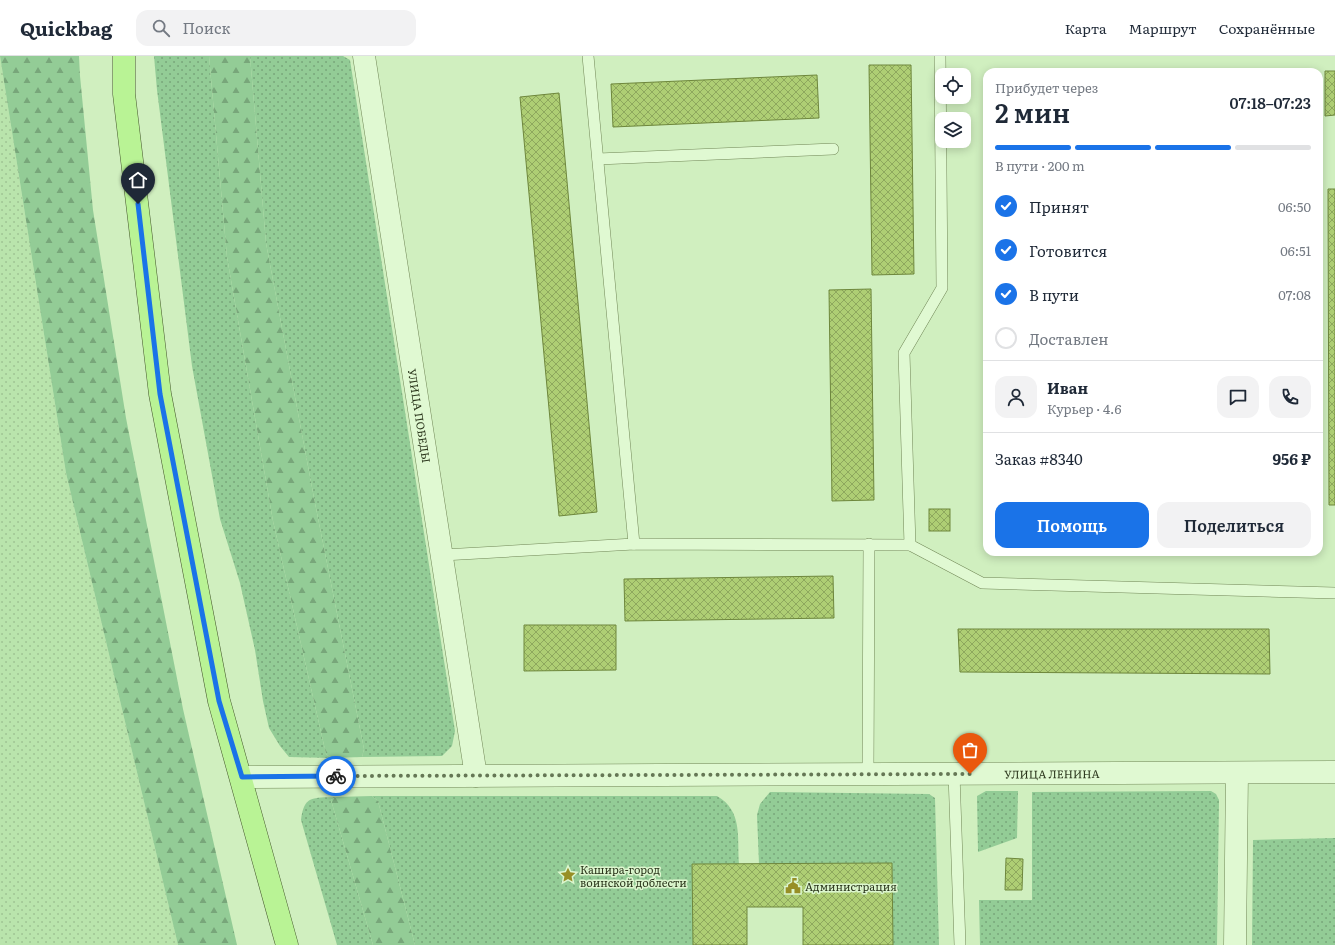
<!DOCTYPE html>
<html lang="ru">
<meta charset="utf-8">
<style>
body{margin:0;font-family:Literata,serif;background:#f2f2f3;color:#1f2937;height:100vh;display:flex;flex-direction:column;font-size:15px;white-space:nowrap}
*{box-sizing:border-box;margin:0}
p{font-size:13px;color:#747a83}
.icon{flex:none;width:22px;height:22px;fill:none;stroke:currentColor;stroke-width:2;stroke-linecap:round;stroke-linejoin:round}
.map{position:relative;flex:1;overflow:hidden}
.sheet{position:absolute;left:983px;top:12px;width:340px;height:488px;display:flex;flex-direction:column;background:#fff;border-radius:12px;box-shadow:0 2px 10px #0003}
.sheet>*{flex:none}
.fabs{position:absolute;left:935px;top:12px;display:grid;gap:8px}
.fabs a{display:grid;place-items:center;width:36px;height:36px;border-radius:8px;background:#fff;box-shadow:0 2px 10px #0003;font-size:20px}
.pin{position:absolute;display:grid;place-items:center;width:34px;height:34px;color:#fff;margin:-41px -17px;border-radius:50% 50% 50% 0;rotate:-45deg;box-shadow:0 0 4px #0007}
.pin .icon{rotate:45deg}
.courier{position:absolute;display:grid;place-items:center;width:40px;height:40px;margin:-20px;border:3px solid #1a73e8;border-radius:50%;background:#fff;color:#222;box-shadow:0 1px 5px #0007}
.headline em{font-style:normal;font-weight:600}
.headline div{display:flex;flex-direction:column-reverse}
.headline{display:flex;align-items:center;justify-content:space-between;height:68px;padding:0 12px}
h1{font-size:26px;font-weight:600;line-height:30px}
.bar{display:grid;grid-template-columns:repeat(4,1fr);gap:6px 4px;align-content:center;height:48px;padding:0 12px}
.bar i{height:5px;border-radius:3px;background:#e0e1e3}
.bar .selected{background:#1a73e8}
.bar p{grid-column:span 4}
.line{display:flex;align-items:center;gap:10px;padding:0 12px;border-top:1px solid #e0e1e3}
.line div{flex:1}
.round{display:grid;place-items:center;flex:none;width:42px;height:42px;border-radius:12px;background:#f2f2f3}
ol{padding:0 12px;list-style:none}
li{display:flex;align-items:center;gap:12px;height:44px}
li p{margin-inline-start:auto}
li .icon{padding:4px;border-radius:50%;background:#1a73e8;color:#fff;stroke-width:4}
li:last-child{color:#747a83}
li i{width:22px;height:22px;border:2px solid #e0e1e3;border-radius:50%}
.action{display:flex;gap:8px;margin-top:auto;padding:8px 12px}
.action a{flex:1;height:46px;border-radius:12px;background:#1a73e8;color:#fff;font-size:16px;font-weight:600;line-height:46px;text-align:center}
.action a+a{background:#f2f2f3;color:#1f2937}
header{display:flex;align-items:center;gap:24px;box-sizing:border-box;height:56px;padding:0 20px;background:#fff;border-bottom:1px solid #e0e1e3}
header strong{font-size:19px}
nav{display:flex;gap:22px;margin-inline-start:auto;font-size:14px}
.search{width:280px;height:36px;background:#f2f2f3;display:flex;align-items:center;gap:10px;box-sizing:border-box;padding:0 14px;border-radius:12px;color:#747a83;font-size:15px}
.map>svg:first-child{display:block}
</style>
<header>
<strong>Quickbag</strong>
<div class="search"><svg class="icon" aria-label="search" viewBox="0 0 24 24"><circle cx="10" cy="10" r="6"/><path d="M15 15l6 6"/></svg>Поиск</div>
<nav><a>Карта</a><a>Маршрут</a><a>Сохранённые</a></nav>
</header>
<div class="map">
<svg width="1335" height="889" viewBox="0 0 1335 889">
<defs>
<pattern id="farmland-dots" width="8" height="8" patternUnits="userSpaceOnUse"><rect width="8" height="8" fill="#b9e4ac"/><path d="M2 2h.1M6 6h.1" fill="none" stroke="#9fc493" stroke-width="1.8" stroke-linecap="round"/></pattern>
<pattern id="grass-dots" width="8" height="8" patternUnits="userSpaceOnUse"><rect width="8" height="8" fill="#93cc96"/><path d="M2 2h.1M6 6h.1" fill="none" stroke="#78a67a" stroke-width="1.8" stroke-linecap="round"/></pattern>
<pattern id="forest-firs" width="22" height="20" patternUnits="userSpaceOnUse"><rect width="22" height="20" fill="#93cc96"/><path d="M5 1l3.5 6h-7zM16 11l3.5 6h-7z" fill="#78a67a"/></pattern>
<pattern id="building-cross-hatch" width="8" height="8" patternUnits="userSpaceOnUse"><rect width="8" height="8" fill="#aece74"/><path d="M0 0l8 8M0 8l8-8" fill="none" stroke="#8ea85e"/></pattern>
</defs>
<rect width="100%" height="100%" fill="#d0efbf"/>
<path fill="url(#farmland-dots)" d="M0 0 66 417 178 889H0Z"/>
<g fill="url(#grass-dots)">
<path d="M154 0H209L227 201 273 465 326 698 331 702 289 701 280 690 269 672 263 645 255 594 240 527 220 463 192 310 157 34Z"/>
<path d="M250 0H343L350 4 455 675 452 690 442 700 362 701 364 693 314 442 266 187Z"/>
<path d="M986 735H1018L1017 782 978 796 977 740Z"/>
<path d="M1211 735 1216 738 1219 744 1217 889H980L979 844H1032V736Z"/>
<path d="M770 736 929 738 935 742 939 889H893L892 807 759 808 757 759 760 748Z"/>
<path d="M372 740H717C743 755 737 781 739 808L693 809V889H415L378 745Z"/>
<path d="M336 741 331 744 373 889H337L301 764C304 739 313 742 336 741Z"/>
<path d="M1335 782V889H1252L1253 784Z"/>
</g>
<g fill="url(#forest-firs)">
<path d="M0 0H79L80 20 93 154 126 362 183 653 237 889H178L66 417Z"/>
<path d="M209 0H250L266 187 314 442 364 693 362 701 331 702 326 698 273 465 227 201Z"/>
<path d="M372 740 378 745 415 889H373L331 744 336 741Z"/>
</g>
<g fill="url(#building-cross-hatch)" stroke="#6e873c">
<path d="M869 9H911L914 218 872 219Z"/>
<path d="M1325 15H1335V59L1325 60Z"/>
<path d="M817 19 819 62 613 71 611 28Z"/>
<path d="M559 37 597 456 559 460 520 41Z"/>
<path d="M1328 133H1335V449H1329Z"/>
<path d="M871 233 874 444 832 445 829 234Z"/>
<rect x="929" y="453" width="21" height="22"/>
<path d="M833 520 834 562 625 565 624 523Z"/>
<path d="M524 569H616V614L524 615Z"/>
<path d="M958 573H1269L1270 618 960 616Z"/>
<path d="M1006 802 1023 803 1022 834H1005Z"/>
<path d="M892 807 893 889H803V851H747V889H693L692 808Z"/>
</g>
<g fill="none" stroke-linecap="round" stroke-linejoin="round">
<defs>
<g id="lane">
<path d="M588 0 634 488"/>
<path d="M598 103 833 93"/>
<path d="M910 489 904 297 942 232 940 0"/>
<path d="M443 499 634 488 910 489 982 527 1335 537"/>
<path d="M868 718 869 488"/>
<path d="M954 718 960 889"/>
</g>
<g id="street">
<path id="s1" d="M364 0 476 720"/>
<path id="s2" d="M242 721 1335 716"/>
<path d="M1235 889 1237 717"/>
</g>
<path id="primary" d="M124 0V38L160 338 219 645 287 889"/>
</defs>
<use href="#lane" stroke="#718757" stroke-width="12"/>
<use href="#street" stroke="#718757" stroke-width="23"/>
<use href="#primary" stroke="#44552c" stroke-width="23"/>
<use href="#lane" stroke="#e0f9d2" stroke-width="11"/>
<use href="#street" stroke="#e0f9d2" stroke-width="22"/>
<use href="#primary" stroke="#b9f395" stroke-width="22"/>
</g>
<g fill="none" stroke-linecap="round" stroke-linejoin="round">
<path stroke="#657755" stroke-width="4" stroke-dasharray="0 7.2" d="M336 720 970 718"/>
<path stroke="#1a73e8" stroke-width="5" d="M138 148 160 338 219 645 242 721 336 720"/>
</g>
<defs>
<symbol id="sight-bare" viewBox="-9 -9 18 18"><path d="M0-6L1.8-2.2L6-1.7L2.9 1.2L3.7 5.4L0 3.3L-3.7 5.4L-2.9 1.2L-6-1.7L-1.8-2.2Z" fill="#978f26" stroke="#dcf6ce" stroke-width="2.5" paint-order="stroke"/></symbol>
<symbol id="civic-bare" viewBox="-9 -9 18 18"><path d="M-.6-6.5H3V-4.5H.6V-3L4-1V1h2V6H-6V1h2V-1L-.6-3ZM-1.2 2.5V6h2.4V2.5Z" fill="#978f26" stroke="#dcf6ce" stroke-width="2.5" paint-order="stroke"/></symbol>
</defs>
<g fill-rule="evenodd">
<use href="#sight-bare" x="557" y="808" width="22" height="22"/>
<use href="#civic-bare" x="782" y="819" width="22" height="22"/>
</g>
<g text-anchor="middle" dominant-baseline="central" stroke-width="3" stroke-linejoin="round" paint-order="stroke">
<g font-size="11" fill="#2b361c" stroke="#dcf6ce">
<text stroke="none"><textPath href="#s1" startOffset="364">УЛИЦА ПОБЕДЫ</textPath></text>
<text stroke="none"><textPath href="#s2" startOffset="810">УЛИЦА ЛЕНИНА</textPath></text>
</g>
<g font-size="11" fill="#2b361c" stroke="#dcf6ce" text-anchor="start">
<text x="580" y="813">Кашира-город<tspan x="580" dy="13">воинской доблести</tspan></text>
<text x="805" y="830">Администрация</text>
</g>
</g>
</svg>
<div class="fabs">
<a><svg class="icon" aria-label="locate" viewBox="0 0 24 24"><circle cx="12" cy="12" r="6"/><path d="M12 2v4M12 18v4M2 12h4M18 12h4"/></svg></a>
<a><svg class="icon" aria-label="layers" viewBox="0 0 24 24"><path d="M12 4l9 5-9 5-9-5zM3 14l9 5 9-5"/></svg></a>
</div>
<div class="pin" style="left:970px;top:718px;background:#ea580c"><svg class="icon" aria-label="bag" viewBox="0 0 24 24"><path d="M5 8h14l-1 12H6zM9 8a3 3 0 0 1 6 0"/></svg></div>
<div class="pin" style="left:138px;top:148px;background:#1f2937"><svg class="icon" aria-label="home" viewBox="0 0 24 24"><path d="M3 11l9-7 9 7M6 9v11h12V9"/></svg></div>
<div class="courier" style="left:336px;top:720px"><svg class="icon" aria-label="bike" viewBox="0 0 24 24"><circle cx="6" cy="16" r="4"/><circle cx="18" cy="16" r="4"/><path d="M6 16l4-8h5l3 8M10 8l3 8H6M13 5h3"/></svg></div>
<section class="sheet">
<div class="headline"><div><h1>2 мин</h1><p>Прибудет через</p></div><em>07:18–07:23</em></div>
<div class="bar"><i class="selected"></i><i class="selected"></i><i class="selected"></i><i></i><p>В пути · 200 m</p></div>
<ol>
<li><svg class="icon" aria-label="check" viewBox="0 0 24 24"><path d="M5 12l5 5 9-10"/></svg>Принят<p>06:50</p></li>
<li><svg class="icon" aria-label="check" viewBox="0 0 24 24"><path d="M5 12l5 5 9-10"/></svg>Готовится<p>06:51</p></li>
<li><svg class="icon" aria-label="check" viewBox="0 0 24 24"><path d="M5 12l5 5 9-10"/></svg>В пути<p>07:08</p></li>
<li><i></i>Доставлен</li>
</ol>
<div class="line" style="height:72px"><a class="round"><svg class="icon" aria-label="person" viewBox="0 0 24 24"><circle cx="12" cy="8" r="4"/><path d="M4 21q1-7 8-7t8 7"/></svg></a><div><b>Иван</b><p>Курьер · 4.6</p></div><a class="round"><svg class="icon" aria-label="chat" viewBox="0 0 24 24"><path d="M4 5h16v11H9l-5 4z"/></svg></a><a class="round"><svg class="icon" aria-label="phone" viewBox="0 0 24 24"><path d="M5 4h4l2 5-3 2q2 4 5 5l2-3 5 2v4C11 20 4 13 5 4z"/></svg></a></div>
<div class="line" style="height:52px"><div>Заказ #8340</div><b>956 ₽</b></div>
<div class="action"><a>Помощь</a><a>Поделиться</a></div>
</section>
</div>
